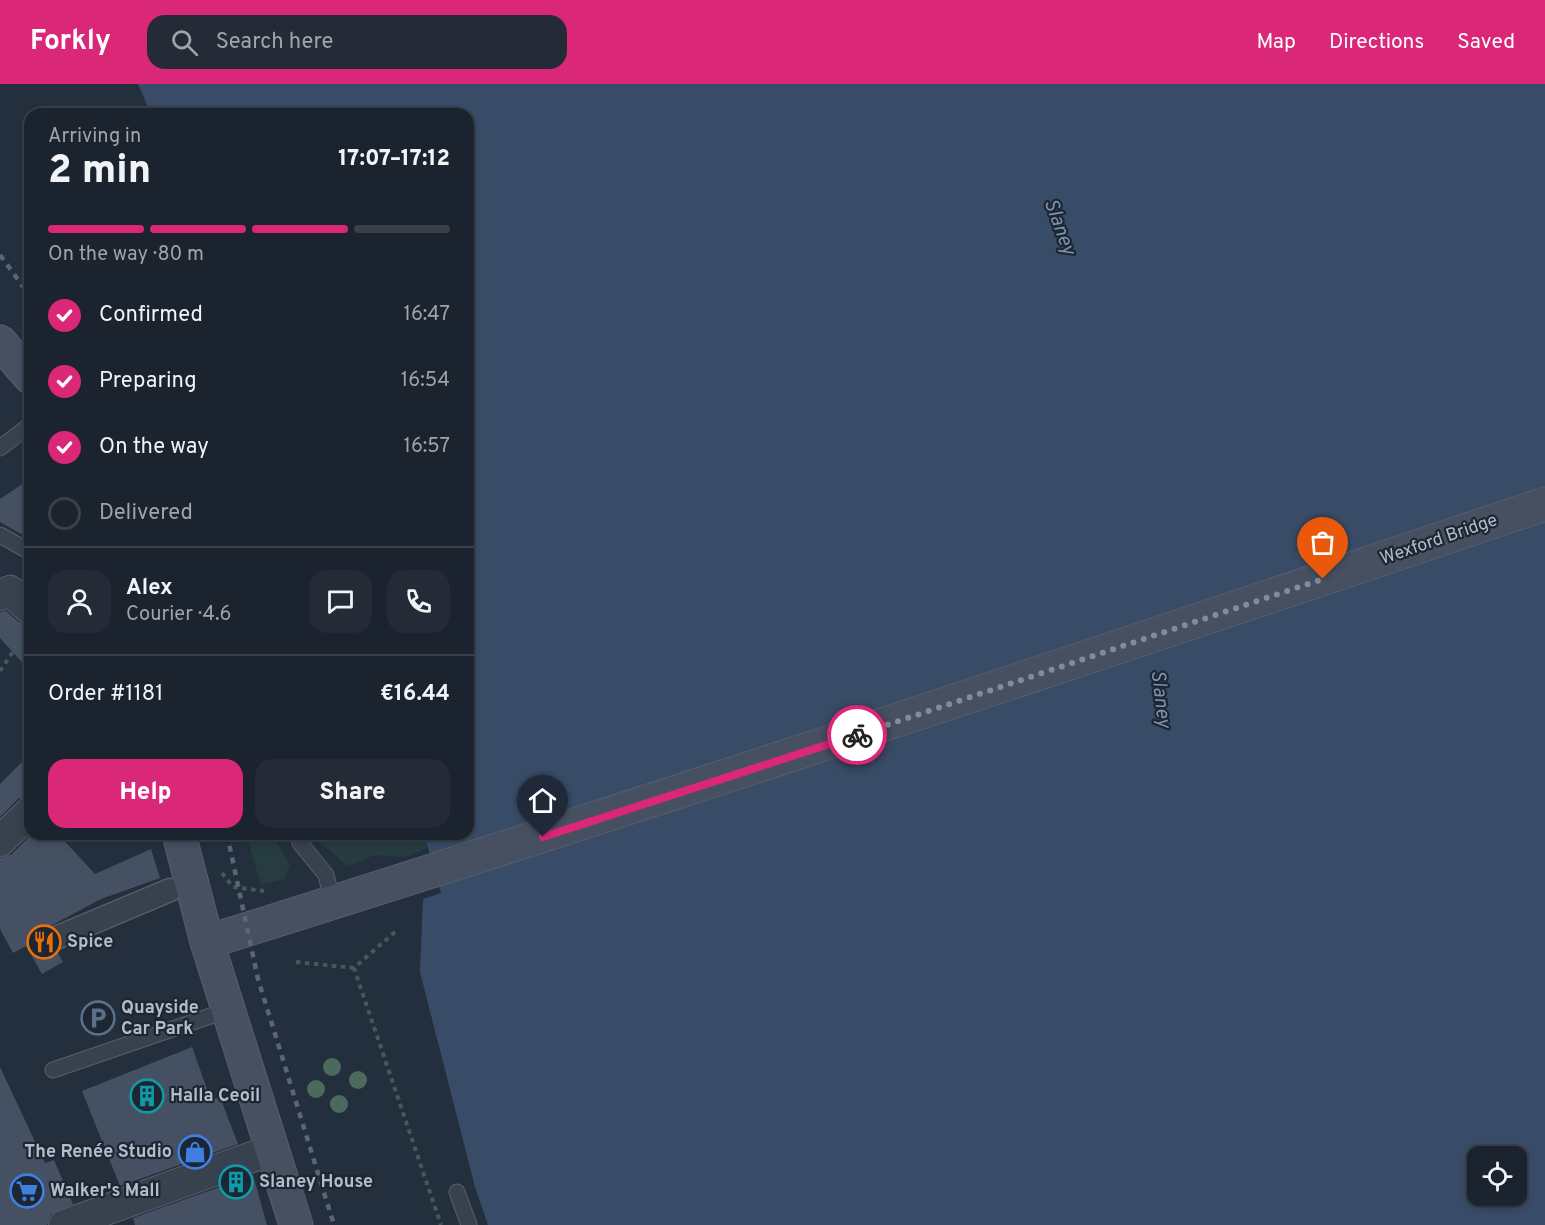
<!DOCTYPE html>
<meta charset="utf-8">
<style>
body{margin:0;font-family:Overpass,sans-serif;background:#242b36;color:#f1f3f6;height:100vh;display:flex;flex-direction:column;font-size:22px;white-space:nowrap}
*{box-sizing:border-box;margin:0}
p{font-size:20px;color:#a0a4aa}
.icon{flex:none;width:33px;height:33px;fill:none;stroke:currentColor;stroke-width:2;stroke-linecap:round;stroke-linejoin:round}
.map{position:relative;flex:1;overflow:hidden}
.drawer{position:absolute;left:24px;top:24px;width:450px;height:732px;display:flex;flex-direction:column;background:#1b232e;border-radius:18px;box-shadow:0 3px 9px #0003,0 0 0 2px #39404a}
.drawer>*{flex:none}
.fabs{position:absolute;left:1467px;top:1062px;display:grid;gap:12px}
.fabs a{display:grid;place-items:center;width:60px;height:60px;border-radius:12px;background:#1b232e;box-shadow:0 3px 9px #0003,0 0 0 2px #39404a;font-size:30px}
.pin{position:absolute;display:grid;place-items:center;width:51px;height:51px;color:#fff;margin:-62px -26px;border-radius:50% 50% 50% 0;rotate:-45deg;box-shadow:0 0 6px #0007}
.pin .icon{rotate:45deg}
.courier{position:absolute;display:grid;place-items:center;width:60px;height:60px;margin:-30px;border:4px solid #db2777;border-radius:50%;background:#fff;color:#222;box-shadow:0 2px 8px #0007}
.headline em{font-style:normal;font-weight:800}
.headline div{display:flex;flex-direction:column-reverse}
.headline{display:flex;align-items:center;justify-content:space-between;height:102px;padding:0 24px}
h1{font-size:39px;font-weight:800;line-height:45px}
.bar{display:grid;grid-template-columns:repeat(4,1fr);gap:9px 6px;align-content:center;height:72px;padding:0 24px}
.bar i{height:8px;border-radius:4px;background:#39404a}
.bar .selected{background:#db2777}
.bar p{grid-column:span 4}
.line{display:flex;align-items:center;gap:15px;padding:0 24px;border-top:2px solid #39404a}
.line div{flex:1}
.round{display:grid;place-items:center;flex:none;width:63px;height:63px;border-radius:18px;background:#242b36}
ol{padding:0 24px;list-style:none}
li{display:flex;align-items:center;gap:18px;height:66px}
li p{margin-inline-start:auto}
li .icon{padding:6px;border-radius:50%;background:#db2777;color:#fff;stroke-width:4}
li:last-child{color:#a0a4aa}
li i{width:33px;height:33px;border:3px solid #39404a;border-radius:50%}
.primary-button{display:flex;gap:12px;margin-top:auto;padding:12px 24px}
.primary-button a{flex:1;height:69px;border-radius:18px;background:#db2777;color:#fff;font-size:24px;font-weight:800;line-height:69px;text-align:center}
.primary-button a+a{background:#242b36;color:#f1f3f6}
header{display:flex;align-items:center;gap:36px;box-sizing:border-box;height:84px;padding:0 30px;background:#db2777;color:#fff}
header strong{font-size:28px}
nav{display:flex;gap:33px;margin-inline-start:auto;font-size:21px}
.search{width:420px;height:54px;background:#242b36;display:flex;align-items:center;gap:15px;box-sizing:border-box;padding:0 21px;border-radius:18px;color:#a0a4aa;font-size:22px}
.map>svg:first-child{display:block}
</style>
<header>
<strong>Forkly</strong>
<div class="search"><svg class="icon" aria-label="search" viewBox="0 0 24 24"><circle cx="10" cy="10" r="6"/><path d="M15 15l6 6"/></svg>Search here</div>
<nav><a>Map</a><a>Directions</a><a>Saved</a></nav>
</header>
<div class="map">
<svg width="1545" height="1141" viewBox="0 0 1545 1141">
<rect width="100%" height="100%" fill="#242f3e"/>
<g fill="#263c3f">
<path d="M246 750H273L290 781 285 795 261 801Z"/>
<path d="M310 750H330L337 755 359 750H424L428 764 404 773 375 771 348 782Z"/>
</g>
<path fill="#394c67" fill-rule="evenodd" d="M138 0H1545V1141H488L475 1103 420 888 423 815 441 809 424 750H468V30H151ZM1478 1072H1516V1112H1478Z"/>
<g fill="#455162">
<path d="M30 395V455L0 438V415Z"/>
<path d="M6 527 19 538 30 542V587L0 554V528Z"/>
<path d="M30 670V711L18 715 0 733V700Z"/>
<path d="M32 750H58L95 790 151 765 160 794 101 815 41 847 39 862 49 869 57 868 63 878 42 890 26 862 13 869 0 845V774L12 770Z"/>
<path d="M192 963 211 1016 220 1013 238 1060 120 1102 82 1007Z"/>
<path d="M0 983 45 1079 54 1076 73 1120 51 1130 47 1141H0Z"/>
<path d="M253 1091 267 1141H135L133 1134Z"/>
</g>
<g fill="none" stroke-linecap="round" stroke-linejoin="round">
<defs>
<g id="service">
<path d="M0 364 30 341"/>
<path d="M0 451 30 468"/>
<path d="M298 750 300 759 326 791 333 820"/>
<path d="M53 986 228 926"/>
<path d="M457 1108 469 1141"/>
</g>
<path id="pedestrian" d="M51 856 170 806"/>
<g id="minor">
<path d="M0 511 10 507 30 525"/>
<path d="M0 757 30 728"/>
<path d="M64 1141 271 1066"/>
</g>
<g id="secondary">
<path d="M0 258 30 293"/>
<path d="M179 750 207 858 296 1141"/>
<path d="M207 858C655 718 1100 570 1545 420"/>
</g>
</defs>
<use href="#service" stroke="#565f6c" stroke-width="17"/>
<use href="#pedestrian" stroke="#565f6c" stroke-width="25"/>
<use href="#minor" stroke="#565f6c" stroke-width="32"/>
<use href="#secondary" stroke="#565f6c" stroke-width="35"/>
<g stroke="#44595c" stroke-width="4" stroke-dasharray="4.5 4.5" stroke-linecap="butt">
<path d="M0 587 25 550"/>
<path d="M222 789 233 803 264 807"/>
<path d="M395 848 354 884 441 1141"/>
<path d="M296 878 354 884"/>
</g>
<use href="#service" stroke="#38414e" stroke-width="15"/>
<use href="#pedestrian" stroke="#38414e" stroke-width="22"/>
<use href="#minor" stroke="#38414e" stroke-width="30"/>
<use href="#secondary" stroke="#465061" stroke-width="33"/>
<g stroke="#5a6575" stroke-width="4.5" stroke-dasharray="6 6" stroke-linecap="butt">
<path d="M0 171 30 212"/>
<path d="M227 750 258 895 334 1141"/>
</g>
</g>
<g fill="#4b6a5d">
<circle cx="332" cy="983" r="9"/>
<circle cx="358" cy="996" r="9"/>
<circle cx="316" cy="1005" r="9"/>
<circle cx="339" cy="1020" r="9"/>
</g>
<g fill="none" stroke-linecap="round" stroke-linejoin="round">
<path stroke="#828b98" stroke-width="6" stroke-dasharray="0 10.8" d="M857 651 1323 495"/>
<path stroke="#db2777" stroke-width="8" d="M543 753 857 651"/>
</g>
<defs>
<symbol id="restaurant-ring" viewBox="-11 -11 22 22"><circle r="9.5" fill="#1d2633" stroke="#e8710a" stroke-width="1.5"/><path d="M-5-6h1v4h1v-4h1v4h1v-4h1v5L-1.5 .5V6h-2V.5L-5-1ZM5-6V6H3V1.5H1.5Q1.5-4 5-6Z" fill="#e8710a"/></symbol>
<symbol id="parking-ring" viewBox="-11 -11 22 22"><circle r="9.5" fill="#1d2633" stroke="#5c6f8a" stroke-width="1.5"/><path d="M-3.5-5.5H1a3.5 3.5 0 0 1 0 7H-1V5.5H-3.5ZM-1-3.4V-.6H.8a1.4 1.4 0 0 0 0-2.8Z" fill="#5c6f8a"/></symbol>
<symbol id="building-ring" viewBox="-11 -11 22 22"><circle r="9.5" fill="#1d2633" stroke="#0f9aa8" stroke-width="1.5"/><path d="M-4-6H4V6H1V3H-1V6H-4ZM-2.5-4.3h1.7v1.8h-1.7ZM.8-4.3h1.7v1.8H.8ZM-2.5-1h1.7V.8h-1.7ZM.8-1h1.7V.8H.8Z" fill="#0f9aa8"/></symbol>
<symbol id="shop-ring" viewBox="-11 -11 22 22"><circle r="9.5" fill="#1d2633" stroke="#3f7fe0" stroke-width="1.5"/><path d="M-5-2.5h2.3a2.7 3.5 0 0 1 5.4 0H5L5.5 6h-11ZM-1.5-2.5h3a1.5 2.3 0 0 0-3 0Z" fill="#3f7fe0"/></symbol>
<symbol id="supermarket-ring" viewBox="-11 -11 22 22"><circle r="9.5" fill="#1d2633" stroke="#3f7fe0" stroke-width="1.5"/><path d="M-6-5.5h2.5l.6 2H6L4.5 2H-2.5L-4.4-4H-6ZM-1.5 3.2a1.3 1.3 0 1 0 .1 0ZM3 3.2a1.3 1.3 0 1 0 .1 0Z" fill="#3f7fe0"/></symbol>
</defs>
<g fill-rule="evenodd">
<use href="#restaurant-ring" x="25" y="839" width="38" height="38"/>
<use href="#parking-ring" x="79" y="915" width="38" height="38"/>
<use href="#building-ring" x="128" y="993" width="38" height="38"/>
<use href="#shop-ring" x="176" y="1049" width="38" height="38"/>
<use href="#building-ring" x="217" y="1079" width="38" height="38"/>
<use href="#supermarket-ring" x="8" y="1088" width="38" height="38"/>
</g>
<g text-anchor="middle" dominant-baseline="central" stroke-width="4.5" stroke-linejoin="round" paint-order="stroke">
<g font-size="18" fill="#b4bcc9" stroke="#1d2633">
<text transform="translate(1439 456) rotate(-19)">Wexford Bridge</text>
</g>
<g font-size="18" font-weight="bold" fill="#b4bcc9" stroke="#1d2633" text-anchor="start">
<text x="67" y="858">Spice</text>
<text x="121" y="924">Quayside<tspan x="121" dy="21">Car Park</tspan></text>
<text x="170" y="1012">Halla Ceoil</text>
<text x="172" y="1068" text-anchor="end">The Renée Studio</text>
<text x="259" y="1098">Slaney House</text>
<text x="50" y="1107">Walker's Mall</text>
</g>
<g font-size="20" font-style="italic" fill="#7c92b1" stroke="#1d2633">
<text transform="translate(1059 143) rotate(70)">Slaney</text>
<text transform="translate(1160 615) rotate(83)">Slaney</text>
</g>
</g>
</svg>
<div class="fabs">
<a><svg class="icon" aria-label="locate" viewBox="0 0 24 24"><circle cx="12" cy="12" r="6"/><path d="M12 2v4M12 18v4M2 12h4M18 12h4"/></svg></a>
</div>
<div class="pin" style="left:1323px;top:495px;background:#ea580c"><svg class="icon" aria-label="bag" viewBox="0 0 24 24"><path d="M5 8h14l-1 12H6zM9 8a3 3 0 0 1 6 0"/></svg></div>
<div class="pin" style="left:543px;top:753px;background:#1f2937"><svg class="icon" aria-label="home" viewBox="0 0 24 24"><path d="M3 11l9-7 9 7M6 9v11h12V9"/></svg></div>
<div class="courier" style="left:857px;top:651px"><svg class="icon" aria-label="bike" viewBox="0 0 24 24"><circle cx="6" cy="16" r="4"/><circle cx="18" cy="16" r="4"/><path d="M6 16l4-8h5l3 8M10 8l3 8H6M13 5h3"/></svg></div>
<section class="drawer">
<div class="headline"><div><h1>2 min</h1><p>Arriving in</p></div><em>17:07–17:12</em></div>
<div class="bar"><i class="selected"></i><i class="selected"></i><i class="selected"></i><i></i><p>On the way · 80 m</p></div>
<ol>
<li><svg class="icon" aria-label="check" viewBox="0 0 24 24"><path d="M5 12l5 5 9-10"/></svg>Confirmed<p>16:47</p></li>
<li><svg class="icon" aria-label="check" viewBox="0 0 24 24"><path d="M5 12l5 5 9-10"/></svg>Preparing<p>16:54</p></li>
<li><svg class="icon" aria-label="check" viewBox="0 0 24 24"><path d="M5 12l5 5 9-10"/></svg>On the way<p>16:57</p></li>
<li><i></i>Delivered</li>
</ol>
<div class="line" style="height:108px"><a class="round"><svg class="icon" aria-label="person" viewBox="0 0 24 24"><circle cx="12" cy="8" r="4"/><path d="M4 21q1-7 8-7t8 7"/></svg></a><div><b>Alex</b><p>Courier · 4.6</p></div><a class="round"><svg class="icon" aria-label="chat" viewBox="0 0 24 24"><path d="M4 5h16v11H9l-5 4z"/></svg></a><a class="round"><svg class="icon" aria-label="phone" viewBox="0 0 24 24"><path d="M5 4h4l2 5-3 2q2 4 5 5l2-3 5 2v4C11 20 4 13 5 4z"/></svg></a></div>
<div class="line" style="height:78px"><div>Order #1181</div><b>€16.44</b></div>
<div class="primary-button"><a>Help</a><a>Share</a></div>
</section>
</div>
